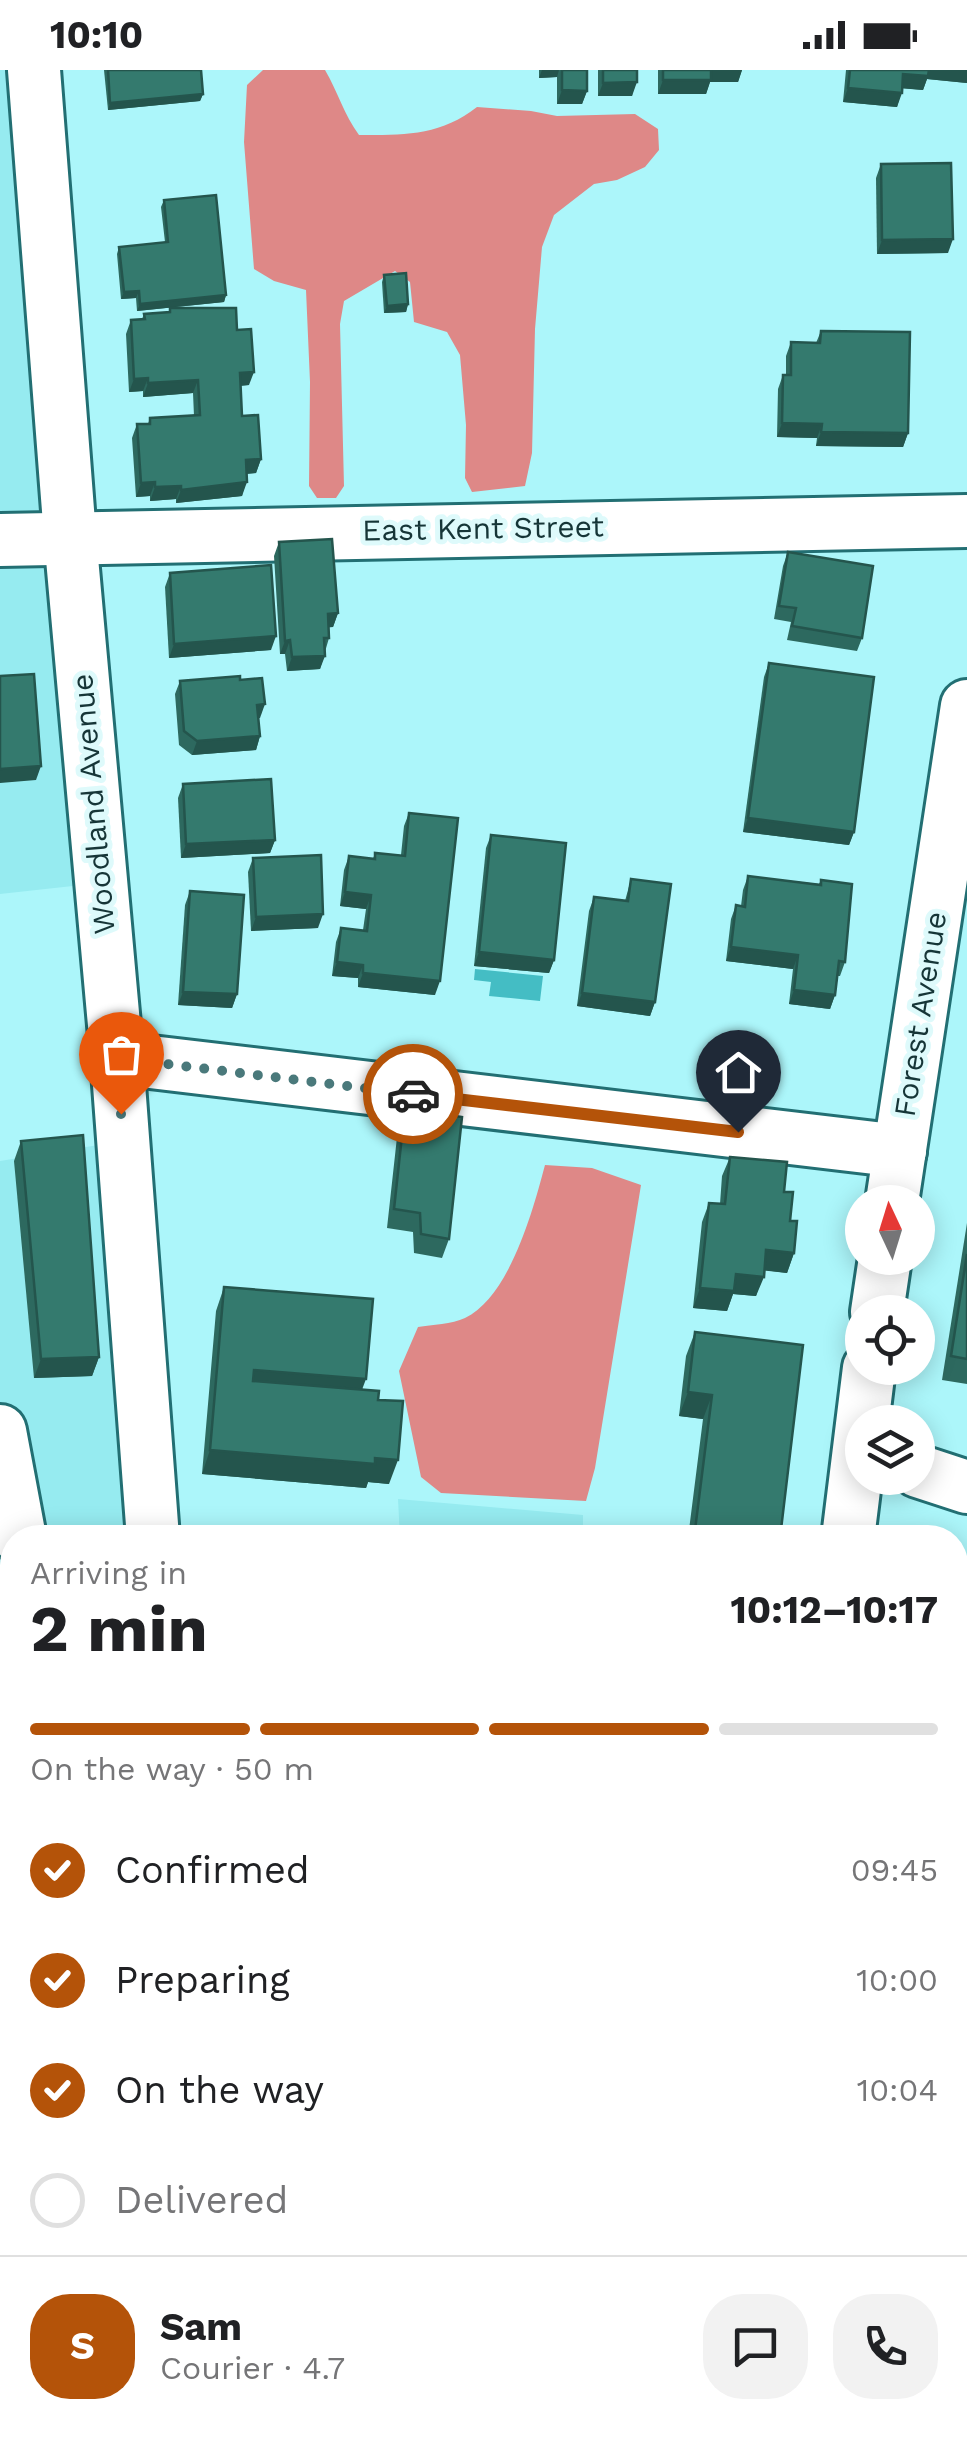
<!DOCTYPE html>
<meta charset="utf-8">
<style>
body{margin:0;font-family:"Work Sans",sans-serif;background:#f2f2f2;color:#202124;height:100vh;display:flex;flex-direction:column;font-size:38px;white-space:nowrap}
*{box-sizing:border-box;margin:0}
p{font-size:32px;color:#757577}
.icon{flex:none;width:55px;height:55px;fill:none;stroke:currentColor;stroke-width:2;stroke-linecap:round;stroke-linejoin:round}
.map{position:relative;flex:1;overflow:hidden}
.side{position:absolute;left:0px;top:1455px;width:968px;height:930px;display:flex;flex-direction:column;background:#fff;border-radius:40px 40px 0 0;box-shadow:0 5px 25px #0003}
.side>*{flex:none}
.needle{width:65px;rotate:356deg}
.tools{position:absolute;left:845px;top:1115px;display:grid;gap:20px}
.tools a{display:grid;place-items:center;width:90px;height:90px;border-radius:50%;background:#fff;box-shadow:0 5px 25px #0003;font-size:50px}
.pin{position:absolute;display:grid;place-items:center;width:85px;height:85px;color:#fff;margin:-102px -42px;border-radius:50% 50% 50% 0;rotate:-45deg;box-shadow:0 0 10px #0007}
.pin .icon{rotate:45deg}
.courier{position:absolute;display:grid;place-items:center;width:100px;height:100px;margin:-50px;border:8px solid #b45309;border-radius:50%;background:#fff;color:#222;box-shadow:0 2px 12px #0007}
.headline em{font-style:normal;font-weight:700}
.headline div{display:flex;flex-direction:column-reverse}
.headline{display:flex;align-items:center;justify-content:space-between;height:170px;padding:0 30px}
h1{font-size:65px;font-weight:700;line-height:75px}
.bar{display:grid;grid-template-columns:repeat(4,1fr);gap:15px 10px;align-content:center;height:120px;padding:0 30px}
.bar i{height:12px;border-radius:8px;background:#e0e0e0}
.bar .on{background:#b45309}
.bar p{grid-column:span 4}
.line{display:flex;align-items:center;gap:25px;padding:0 30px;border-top:2px solid #e0e0e0}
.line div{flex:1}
.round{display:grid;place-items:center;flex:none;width:105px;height:105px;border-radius:40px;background:#f2f2f2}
ol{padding:0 30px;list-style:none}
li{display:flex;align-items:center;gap:30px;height:110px}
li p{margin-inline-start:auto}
li .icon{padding:10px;border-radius:50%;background:#b45309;color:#fff;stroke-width:4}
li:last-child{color:#757577}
li i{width:55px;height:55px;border:5px solid #e0e0e0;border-radius:50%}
.status{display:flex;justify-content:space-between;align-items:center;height:70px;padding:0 50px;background:#fff;direction:ltr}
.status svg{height:28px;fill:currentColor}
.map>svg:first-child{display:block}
</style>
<div class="status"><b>10:10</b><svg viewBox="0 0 49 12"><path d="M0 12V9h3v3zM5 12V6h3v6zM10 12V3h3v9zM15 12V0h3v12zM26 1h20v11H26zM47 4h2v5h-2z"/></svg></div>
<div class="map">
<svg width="967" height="2385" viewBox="0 0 967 2385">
<rect width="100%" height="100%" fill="#acf6fa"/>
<g fill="#96ebf0">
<path d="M0 0H34L100 813 0 824Z"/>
<path d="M123 1071 153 1467 12 1468V2093L0 2092V1091Z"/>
<path d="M398 1429 583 1445V1467H400Z"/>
<path d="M955 1537 967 1546V2219L955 2217Z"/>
</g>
<g fill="#f7afad">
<path d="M955 2332 967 2333V2385H831L834 2373 955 2372Z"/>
<path d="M162 2372 722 2373 720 2385H152Z"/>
</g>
<g fill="#de8887">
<path d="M263 0H325C338 22 344 45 359 65 404 65 440 66 477 37L531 41 557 46 635 44 658 59 659 80 645 97 617 110 594 114 554 145 542 177 535 259 532 383 525 416 472 422 465 408 466 355 460 285 447 262 414 252 410 212 395 201 344 231 340 254 344 416 336 428H317L309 416 310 312 306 220 274 211 254 199 244 72 247 15Z"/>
<path d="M545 1095 592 1098 641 1115 595 1398 586 1431 441 1423 421 1407 399 1301 418 1257C432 1255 452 1254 465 1248 510 1226 533 1140 545 1095Z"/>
</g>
<path fill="#44bdc4" d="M475 899 543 906 540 931 489 926 491 912 474 910Z"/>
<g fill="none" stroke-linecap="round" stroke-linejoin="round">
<defs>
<g id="minor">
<path d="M34 0 70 466 117 988 153 1468"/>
<path d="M0 470 967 451"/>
<path d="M117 988 900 1081"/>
<path d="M892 1132 967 636"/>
<path d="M877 1242 885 1188"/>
<path d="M0 1361 20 1468"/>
<path d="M918 1401 967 1417"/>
<path d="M848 1468 869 1298"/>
<path d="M955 2274H967"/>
<path d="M102 2385 110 2372"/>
<path d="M807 2385 810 2372"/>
</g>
<g id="major">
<path d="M0 1795 12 1796"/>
<path d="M955 1896 967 1898"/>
</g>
</defs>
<use href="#minor" stroke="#226f73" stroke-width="58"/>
<use href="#major" stroke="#226f73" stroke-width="60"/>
<use href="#minor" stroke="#fff" stroke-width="52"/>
<use href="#major" stroke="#fff" stroke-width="55"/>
</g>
<g fill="#2d695f">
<path d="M104 0H201L203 24 200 31 108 40Z"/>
<path d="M539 0H587V21L582 34H557V7L539 8Z"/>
<path d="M598 0H637L632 26H598Z"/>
<path d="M658 0H742L738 12H710L706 24H658Z"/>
<path d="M846 0H967V13L927 9 923 20 902 18 897 37 843 32Z"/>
<path d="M881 94 948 183 877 184 876 108Z"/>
<path d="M164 130 226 225 224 232 137 241 136 228 121 229 117 184 119 177 165 172 161 137Z"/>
<path d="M384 205 408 234 406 242 384 243 382 212Z"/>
<path d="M170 238 237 260 249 315 240 316 242 346 261 389 256 403 247 404 242 426 176 433V429L150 431V426L136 427 132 368 137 354H148L150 348 194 346 193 323 143 327V321L129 322 126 264 131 250 142 249 144 244 168 243Z"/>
<path d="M821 261 908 363 903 377 816 376 817 368 777 367 778 319 783 305H786V286L791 272 816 273Z"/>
<path d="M279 472 338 543 333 557H329V568L320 599 287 601 285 584H280L274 486Z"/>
<path d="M788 482 862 568 857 581 787 570 791 552 774 549 783 496Z"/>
<path d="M170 503 271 580 169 588 165 517Z"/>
<path d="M769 593 854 762 849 775 743 762 764 607Z"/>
<path d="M240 610 260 648H258L260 666 256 680 192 685 179 675 175 624 180 611Z"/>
<path d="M183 714 275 770 270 783 181 788 178 728Z"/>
<path d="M409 743 435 925 358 917V908L332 906 336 872 341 858 363 860 366 839 340 836 344 800 349 786 373 789 375 783 401 785 404 756Z"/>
<path d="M491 765 554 890 549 903 474 896 486 778Z"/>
<path d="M253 788 318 858 251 861 248 802Z"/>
<path d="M748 806 819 814 821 810 845 892 840 906H838L835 925 830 939 789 934 793 899 726 891 731 849 736 835 741 836 743 820Z"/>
<path d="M631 809 655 932 650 946 577 936 589 841 594 827 625 831Z"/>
<path d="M190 821 237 924 232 938 178 935 185 835Z"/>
<path d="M405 1038 449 1169 442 1188 414 1183 413 1162 387 1158 398 1058Z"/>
<path d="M21 1071 99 1287 92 1306 34 1308 14 1091Z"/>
<path d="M730 1087 784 1122 794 1183 787 1203 764 1200 756 1226 733 1224 727 1241 693 1238 702 1152 709 1133 720 1134 722 1106Z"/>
<path d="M967 1153V1314L942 1310Z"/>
<path d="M224 1217 378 1330 389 1414 368 1412 366 1418 202 1404 216 1241Z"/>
<path d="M695 1262 780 1468H688L703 1349 679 1346 686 1286Z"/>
<path d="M967 1976V2110L955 2107V2013Z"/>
</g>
<g fill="#24554d">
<path d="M542 0H559L557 7 539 8Z"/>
<path d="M710 0H742L738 12H710L706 24H658L663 10Z"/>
<path d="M927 0H967V13L927 9 923 20 898 18 903 4Z"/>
<path d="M637 12 632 26H598L603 13Z"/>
<path d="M848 18 902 23 897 37 843 32Z"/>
<path d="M562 20 587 21 582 34H557Z"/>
<path d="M203 24 200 31 108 40 110 33Z"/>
<path d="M953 169 948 183 877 184 882 170Z"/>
<path d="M139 221 136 228 121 229 124 222Z"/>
<path d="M226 225 224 232 137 241 140 234Z"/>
<path d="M408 234 406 242 384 243 387 236Z"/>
<path d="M254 302 249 315 234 316 240 303Z"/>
<path d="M148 308 143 321 129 322 134 309Z"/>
<path d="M198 310 193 323 143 327 148 313Z"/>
<path d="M782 353 822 354 817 368 777 367Z"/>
<path d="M821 362 908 363 903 377 816 376Z"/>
<path d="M261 389 256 403 241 404 246 390Z"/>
<path d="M155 412 150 426 136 427 141 413Z"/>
<path d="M247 412 242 426 176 433 181 420Z"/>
<path d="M181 416 176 429 150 431 155 417Z"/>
<path d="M338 543 333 557 323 558 328 544Z"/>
<path d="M276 566 271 580 169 588 174 574Z"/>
<path d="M290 570 285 584H280L285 571Z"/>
<path d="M325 586 320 599 287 601 292 587Z"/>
<path d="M265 634 260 648 252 649 257 635Z"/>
<path d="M260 666 256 680 192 685 197 671Z"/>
<path d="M41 696 36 710 0 713V699Z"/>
<path d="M748 748 854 762 849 775 743 762Z"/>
<path d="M275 770 270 783 181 788 186 774Z"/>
<path d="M345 822 371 825 366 839 340 836Z"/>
<path d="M323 844 318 858 251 861 256 847Z"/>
<path d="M731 877 798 885 793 899 726 891Z"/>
<path d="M479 882 554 890 549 903 474 896Z"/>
<path d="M337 892 363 895 358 908 332 906Z"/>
<path d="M363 903 440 911 435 925 358 917Z"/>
<path d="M794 920 835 925 830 939 789 934Z"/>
<path d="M183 922 237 924 232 938 178 935Z"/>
<path d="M582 923 655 932 650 946 577 936Z"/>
<path d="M766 1180 794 1183 787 1203 759 1200Z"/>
<path d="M736 1204 764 1207 756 1226 733 1224 727 1241 693 1238 700 1218Z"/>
<path d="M99 1287 92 1306 34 1308 41 1289Z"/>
<path d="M254 1300 366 1309 357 1333 245 1324Z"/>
<path d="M688 1322 712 1325 703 1349 679 1346Z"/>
<path d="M210 1380 375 1388 398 1390 389 1414 368 1412 366 1418 202 1404Z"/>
<path d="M955 1835 967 1836V1850L955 1849Z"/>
<path d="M0 2007 12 2009V2029L0 2028Z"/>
<path d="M0 2361H12L6 2381H0Z"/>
</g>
<g fill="#347a6e" stroke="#24554d" stroke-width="2.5">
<path d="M108 0H201L203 24 110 33Z"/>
<path d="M562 0H587V21L562 20Z"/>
<path d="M603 0H637V12L603 13Z"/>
<rect x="663" y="0" width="48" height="10"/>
<path d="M850 0H929L928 6 903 4 902 23 848 18Z"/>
<path d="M951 93 953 169 882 170 881 94Z"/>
<path d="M216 125 226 225 140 234 139 221 124 222 119 177 168 172 164 130Z"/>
<path d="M406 203 408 234 387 236 384 205Z"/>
<path d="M170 238H236L237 260 251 259 254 302 240 303 242 346 258 345 261 389 246 390 247 412 181 420V416L155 417V412L141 413 137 354H150V348L200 345 198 310 148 313V308L134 309 131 250 145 249 144 244 170 242Z"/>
<path d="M821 261 910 262 908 363 821 362 822 354 782 353 783 305H791V272L820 273Z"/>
<path d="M332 469 338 543 328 544 329 568H324L325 586 292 587 290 570 285 571 279 472Z"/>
<path d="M788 482 873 496 862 568 792 556 796 538 779 536Z"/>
<path d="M271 495 276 566 174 574 170 503Z"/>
<path d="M769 593 874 607 854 762 748 748Z"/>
<path d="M34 604 41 696 0 699V606Z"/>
<path d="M240 606V610L262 608 265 634 257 635 260 666 197 671 184 661 180 611Z"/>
<path d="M271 709 275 770 186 774 183 714Z"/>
<path d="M409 743 458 748 440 911 363 903V895L337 892 341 858 367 861 371 825 345 822 349 786 375 789V783L405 786Z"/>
<path d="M491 765 566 773 554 890 479 882Z"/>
<path d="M321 785 323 844 256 847 253 788Z"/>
<path d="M748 806 821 815V810L852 814 845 892 839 891 835 925 794 920 798 885 731 877 736 835 745 837Z"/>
<path d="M631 809 671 814 655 932 582 923 594 827 628 831Z"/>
<path d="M190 821 244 825 237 924 183 922Z"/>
<path d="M405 1038 462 1047 449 1169 421 1164 420 1143 394 1139Z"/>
<path d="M83 1065 99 1287 41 1289 21 1071Z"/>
<path d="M730 1087 787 1092 784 1122H793L790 1151H797L794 1183 766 1180 764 1207 736 1204 734 1221 700 1218 709 1133 725 1134Z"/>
<path d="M967 1184V1289L951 1286Z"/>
<path d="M224 1217 373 1229 366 1309 254 1300 253 1311 379 1321 378 1330 403 1331 398 1390 375 1388V1394L210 1380Z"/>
<path d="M695 1262 803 1275 780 1468H694L712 1325 688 1322Z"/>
<path d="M955 1644 967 1645V1836L955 1835Z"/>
<path d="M0 1860 12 1861V2009L0 2007Z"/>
<path d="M967 1976V2065L955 2062V2016Z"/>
<path d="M955 2069 967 2073V2102L955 2099Z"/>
<path d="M0 2229 12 2231V2361H0Z"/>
<path d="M269 2375 284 2385H263Z"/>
</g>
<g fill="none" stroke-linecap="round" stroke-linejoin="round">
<path stroke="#4a797b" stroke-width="10" stroke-dasharray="0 18" d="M121 1044 117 988 413 1024"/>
<path stroke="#b45309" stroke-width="12" d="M413 1024 738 1062"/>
</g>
<g text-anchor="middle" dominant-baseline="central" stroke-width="10" stroke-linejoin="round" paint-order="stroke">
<g font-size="30" fill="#163537" stroke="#defafb">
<text transform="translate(483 458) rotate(-1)">East Kent Street</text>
<text transform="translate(93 734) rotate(-95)">Woodland Avenue</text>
<text transform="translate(920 944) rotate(-81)">Forest Avenue</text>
</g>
</g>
</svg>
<div class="tools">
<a><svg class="needle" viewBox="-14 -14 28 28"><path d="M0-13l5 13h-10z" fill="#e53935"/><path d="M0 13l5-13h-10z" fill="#757577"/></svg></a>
<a><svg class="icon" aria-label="locate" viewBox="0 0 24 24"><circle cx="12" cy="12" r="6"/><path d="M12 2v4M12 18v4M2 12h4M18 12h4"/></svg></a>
<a><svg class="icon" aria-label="layers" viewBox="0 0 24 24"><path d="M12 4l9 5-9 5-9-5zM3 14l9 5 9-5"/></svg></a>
</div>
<div class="pin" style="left:121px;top:1044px;background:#ea580c"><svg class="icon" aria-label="bag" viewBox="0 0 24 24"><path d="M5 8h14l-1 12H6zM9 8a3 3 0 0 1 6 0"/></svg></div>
<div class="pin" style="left:738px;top:1062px;background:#1f2937"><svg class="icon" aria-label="home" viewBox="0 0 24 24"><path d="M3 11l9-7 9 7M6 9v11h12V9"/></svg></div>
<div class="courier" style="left:413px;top:1024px"><svg class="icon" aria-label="car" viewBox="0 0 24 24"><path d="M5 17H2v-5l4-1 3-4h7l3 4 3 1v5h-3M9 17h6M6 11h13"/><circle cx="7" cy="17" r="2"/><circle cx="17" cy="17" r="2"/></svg></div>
<section class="side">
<div class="headline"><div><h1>2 min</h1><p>Arriving in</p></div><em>10:12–10:17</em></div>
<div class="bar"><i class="on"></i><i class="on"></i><i class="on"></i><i></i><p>On the way · 50 m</p></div>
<ol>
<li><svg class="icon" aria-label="check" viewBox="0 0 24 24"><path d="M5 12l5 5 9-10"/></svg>Confirmed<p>09:45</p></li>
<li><svg class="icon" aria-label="check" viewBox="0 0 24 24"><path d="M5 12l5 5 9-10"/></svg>Preparing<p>10:00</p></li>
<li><svg class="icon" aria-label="check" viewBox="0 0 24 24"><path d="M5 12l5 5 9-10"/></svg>On the way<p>10:04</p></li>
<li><i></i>Delivered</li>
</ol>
<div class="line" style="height:180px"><b class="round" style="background:#b45309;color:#fff">S</b><div><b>Sam</b><p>Courier · 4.7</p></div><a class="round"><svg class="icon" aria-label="chat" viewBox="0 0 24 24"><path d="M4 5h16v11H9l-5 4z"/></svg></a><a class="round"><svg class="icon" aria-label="phone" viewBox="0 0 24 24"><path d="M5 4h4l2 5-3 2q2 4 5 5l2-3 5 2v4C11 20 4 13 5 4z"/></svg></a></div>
</section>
</div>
